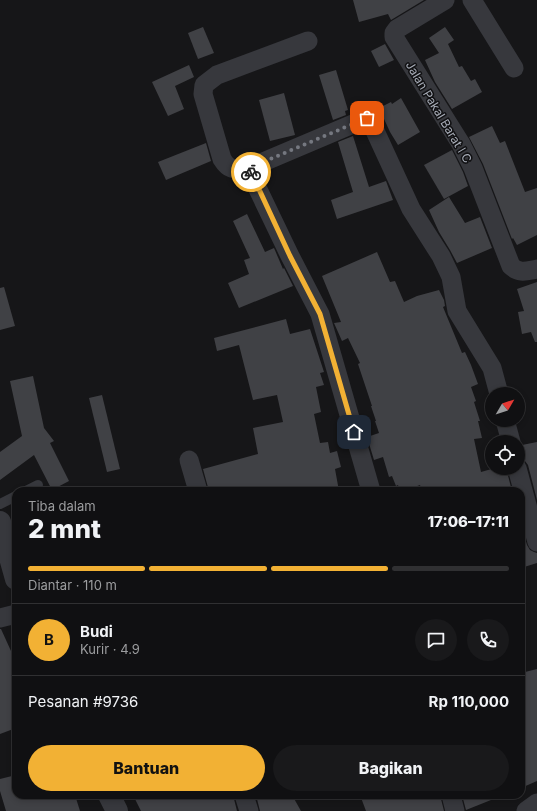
<!DOCTYPE html>
<html lang="id">
<meta charset="utf-8">
<style>
body{margin:0;font-family:Inter,sans-serif;background:#19191b;color:#f1f3f6;height:100vh;display:flex;flex-direction:column;font-size:15px;white-space:nowrap}
*{box-sizing:border-box;margin:0}
p{font-size:13px;color:#9c9d9f}
.icon{flex:none;width:22px;height:22px;fill:none;stroke:currentColor;stroke-width:2;stroke-linecap:round;stroke-linejoin:round}
.map{position:relative;flex:1;overflow:hidden}
.side{position:absolute;left:12px;top:487px;width:513px;height:312px;display:flex;flex-direction:column;background:#101012;border-radius:12px;box-shadow:0 2px 6px #0003,0 0 0 1px #303032}
.side>*{flex:none}
.needle{width:26px;rotate:51deg}
.buttons{position:absolute;left:485px;top:387px;display:grid;gap:8px}
.buttons a{display:grid;place-items:center;width:40px;height:40px;border-radius:50%;background:#101012;box-shadow:0 2px 6px #0003,0 0 0 1px #303032;font-size:20px}
.pin{position:absolute;display:grid;place-items:center;width:34px;height:34px;color:#fff;margin:-17px;border-radius:8px;box-shadow:0 2px 6px #0006}
.courier{position:absolute;display:grid;place-items:center;width:40px;height:40px;margin:-20px;border:3px solid #f2b134;border-radius:50%;background:#fff;color:#222;box-shadow:0 1px 5px #0007}
.headline em{font-style:normal;font-weight:800}
.headline div{display:flex;flex-direction:column-reverse}
.headline{display:flex;align-items:center;justify-content:space-between;height:68px;padding:0 16px}
h1{font-size:26px;font-weight:800;line-height:30px}
.bar{display:grid;grid-template-columns:repeat(4,1fr);gap:6px 4px;align-content:center;height:48px;padding:0 16px}
.bar i{height:5px;border-radius:3px;background:#303032}
.bar .selected{background:#f2b134}
.bar p{grid-column:span 4}
.line{display:flex;align-items:center;gap:10px;padding:0 16px;border-top:1px solid #303032}
.line div{flex:1}
.round{display:grid;place-items:center;flex:none;width:42px;height:42px;border-radius:21px;background:#19191b}
.cta{display:flex;gap:8px;margin-top:auto;padding:8px 16px}
.cta a{flex:1;height:46px;border-radius:24px;background:#f2b134;color:#111;font-size:16px;font-weight:800;line-height:46px;text-align:center}
.cta a+a{background:#19191b;color:#f1f3f6}
.map>svg:first-child{display:block}
</style>
<div class="map">
<svg width="537" height="811" viewBox="0 0 537 811">
<rect width="100%" height="100%" fill="#161618"/>
<g fill="#404145">
<path d="M353 0H424L391 20 388 14 359 22Z"/>
<path d="M203 27 214 53 198 59 188 33Z"/>
<path d="M445 27 454 40 448 44 459 67 462 66 471 81 475 79 482 92 452 109 435 82 425 60 439 53 429 38Z"/>
<path d="M385 44 394 60 379 67 371 51Z"/>
<path d="M189 65 194 77 175 86 184 109 168 116 152 82Z"/>
<path d="M336 70 348 110 345 111 346 115 333 120 319 75Z"/>
<path d="M284 93 295 135 270 141 259 100Z"/>
<path d="M401 98 420 132 398 145 390 132 379 108 391 102 392 104Z"/>
<path d="M492 126 500 143 505 141 525 192 537 188V235L517 245 513 238 512 239 483 164 469 137Z"/>
<path d="M353 136 369 187 386 181 393 200 337 219 331 200 353 192 338 142Z"/>
<path d="M206 143 211 161 166 180 158 162Z"/>
<path d="M452 150 463 172 468 186 444 199 424 165Z"/>
<path d="M449 197 465 223 480 217 492 248 457 263 450 250 439 232 429 210Z"/>
<path d="M247 214 265 252 274 248 283 269 284 268 293 286 239 308 228 283 249 274 244 260 250 258 233 221Z"/>
<path d="M377 252 390 282 395 281 404 302 417 296 439 290 444 300 445 306 443 307 462 353 465 352 471 365 478 384 471 387 476 401 474 402 480 421H478L482 438 474 439 481 472 495 468H506L512 491H422L420 485 404 491H400L398 485 396 486 392 476 389 477 383 457 374 460 367 437 379 433 375 421H376L371 406H372L358 364 360 363 348 338 342 341 334 323 341 322 322 276Z"/>
<path d="M537 282V342H535L531 332 522 334 518 312 524 311 517 289Z"/>
<path d="M4 287 15 326 0 330V288Z"/>
<path d="M286 319 290 334 310 329 324 372 320 373 324 385 316 387 321 412 314 414 320 443 328 442 330 453 337 451 341 467 335 469 339 491H209L203 469 258 454 253 428 283 422 277 395 253 400 239 345 217 351 214 338Z"/>
<path d="M33 376 44 428 54 441 50 443 69 481 52 490 34 455 0 480V452L22 436 10 381Z"/>
<path d="M102 395 120 469 107 472 89 398Z"/>
<path d="M537 442V500L528 465 525 461 519 457 518 455 521 454 522 445Z"/>
<path d="M521 525 527 545 530 550 534 552 537 553V563L521 568Z"/>
<path d="M0 629H1L16 662V728L0 734Z"/>
<path d="M537 669V781L521 788V673Z"/>
<path d="M16 775V795H75L80 811H6L0 791V779Z"/>
<path d="M133 795H233L237 811H141Z"/>
<path d="M256 795H292L301 811H260Z"/>
<path d="M360 795H440L444 811H366Z"/>
<path d="M462 795H500L501 796 466 810Z"/>
</g>
<g fill="none" stroke-linecap="round" stroke-linejoin="round">
<g stroke="#37383d" stroke-width="10">
<path d="M26 491 38 485"/>
<path d="M0 504 16 496"/>
</g>
<g stroke="#37383d" stroke-width="19">
<path d="M445 0 397 29 394 33V37L461 144 473 168 511 266C520 274 526 271 537 269"/>
<path d="M472 0 514 68"/>
<path d="M308 41 217 75 204 85 203 94 222 159C230 172 236 169 249 168L254 181 290 256 320 314 371 491"/>
<path d="M249 168 367 118 370 120 411 209 441 256 451 277 457 311 492 368 499 394"/>
<path d="M505 420 511 442"/>
<path d="M189 460 198 491"/>
<path d="M517 468 537 542"/>
<path d="M0 618 16 614"/>
<path d="M244 795 249 811"/>
<path d="M451 795 455 811"/>
<path d="M526 811 537 803"/>
</g>
<g stroke="#37383d" stroke-width="22">
<path d="M0 522 16 579"/>
<path d="M109 795 117 811"/>
</g>
</g>
<g fill="none" stroke-linecap="round" stroke-linejoin="round">
<path stroke="#757880" stroke-width="4" stroke-dasharray="0 7.2" d="M251 172 249 168 367 118"/>
<path stroke="#f2b134" stroke-width="5" d="M251 172 290 256 320 314 354 432"/>
</g>
<g text-anchor="middle" dominant-baseline="central" stroke-width="3" stroke-linejoin="round" paint-order="stroke">
<g font-size="12" fill="#a8adb8" stroke="#111113">
<text transform="translate(439 112) rotate(59)">Jalan Pakal Barat I C</text>
</g>
</g>
</svg>
<div class="buttons">
<a><svg class="needle" viewBox="-14 -14 28 28"><path d="M0-13l5 13h-10z" fill="#e53935"/><path d="M0 13l5-13h-10z" fill="#9c9d9f"/></svg></a>
<a><svg class="icon" aria-label="locate" viewBox="0 0 24 24"><circle cx="12" cy="12" r="6"/><path d="M12 2v4M12 18v4M2 12h4M18 12h4"/></svg></a>
</div>
<div class="pin" style="left:367px;top:118px;background:#ea580c"><svg class="icon" aria-label="bag" viewBox="0 0 24 24"><path d="M5 8h14l-1 12H6zM9 8a3 3 0 0 1 6 0"/></svg></div>
<div class="pin" style="left:354px;top:432px;background:#1f2937"><svg class="icon" aria-label="home" viewBox="0 0 24 24"><path d="M3 11l9-7 9 7M6 9v11h12V9"/></svg></div>
<div class="courier" style="left:251px;top:172px"><svg class="icon" aria-label="bike" viewBox="0 0 24 24"><circle cx="6" cy="16" r="4"/><circle cx="18" cy="16" r="4"/><path d="M6 16l4-8h5l3 8M10 8l3 8H6M13 5h3"/></svg></div>
<section class="side">
<div class="headline"><div><h1>2 mnt</h1><p>Tiba dalam</p></div><em>17:06–17:11</em></div>
<div class="bar"><i class="selected"></i><i class="selected"></i><i class="selected"></i><i></i><p>Diantar · 110 m</p></div>
<div class="line" style="height:72px"><b class="round" style="background:#f2b134;color:#111">B</b><div><b>Budi</b><p>Kurir · 4.9</p></div><a class="round"><svg class="icon" aria-label="chat" viewBox="0 0 24 24"><path d="M4 5h16v11H9l-5 4z"/></svg></a><a class="round"><svg class="icon" aria-label="phone" viewBox="0 0 24 24"><path d="M5 4h4l2 5-3 2q2 4 5 5l2-3 5 2v4C11 20 4 13 5 4z"/></svg></a></div>
<div class="line" style="height:52px"><div>Pesanan #9736</div><b>Rp 110,000</b></div>
<div class="cta"><a>Bantuan</a><a>Bagikan</a></div>
</section>
</div>
